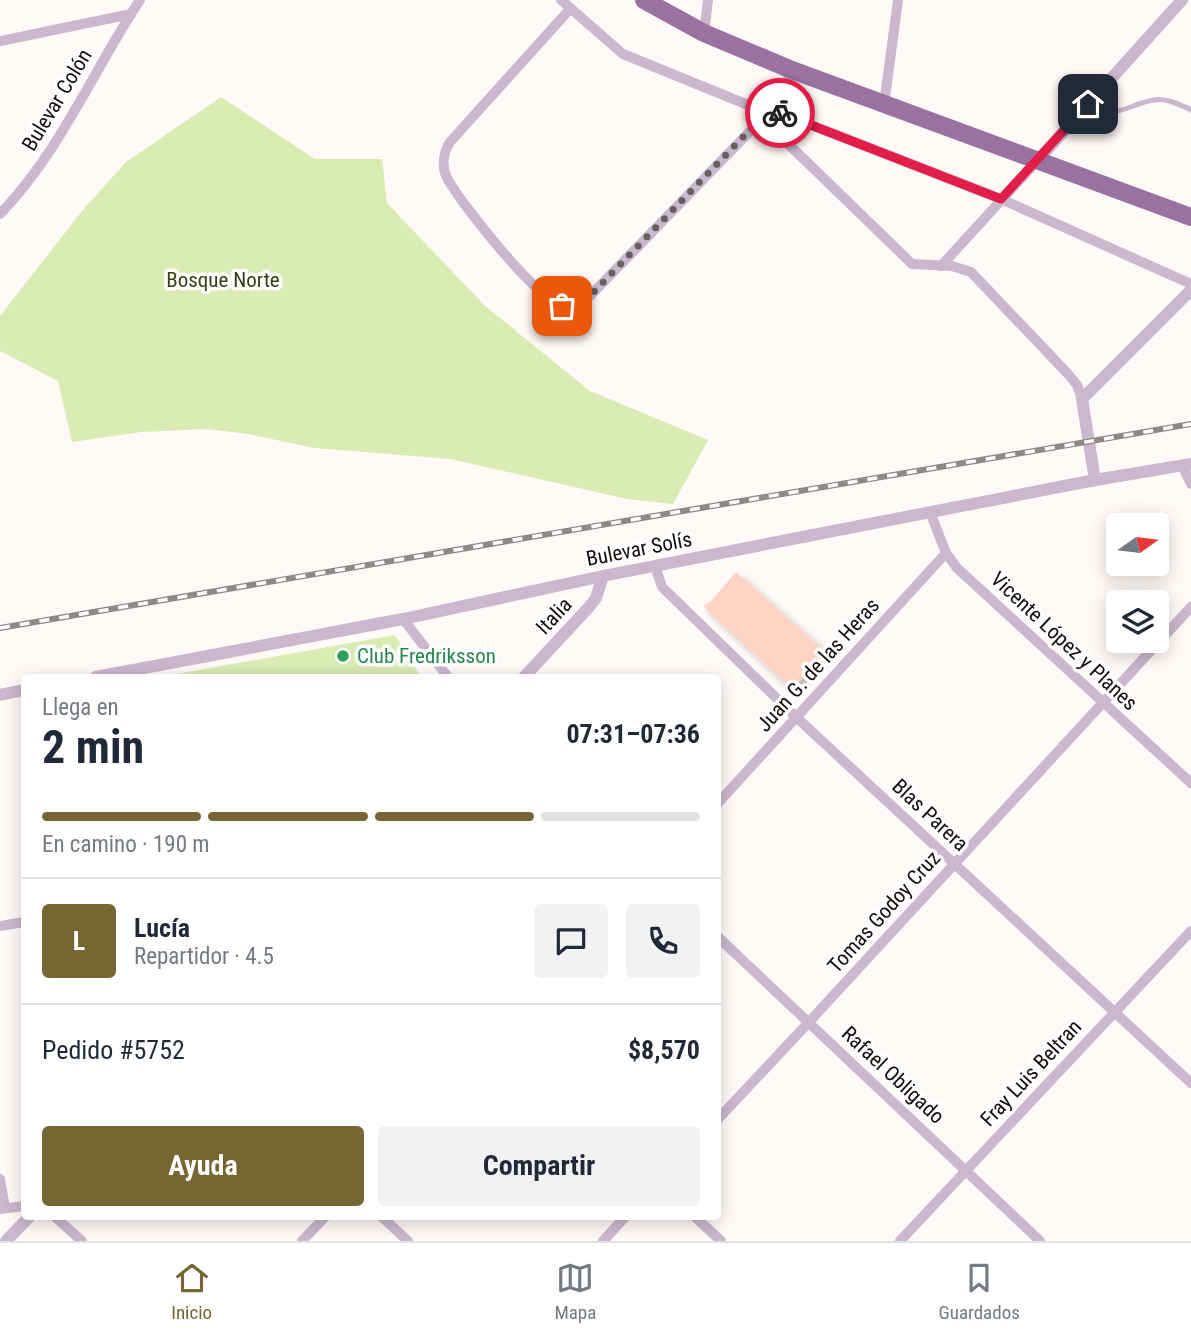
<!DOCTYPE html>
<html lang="es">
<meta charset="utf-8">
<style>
body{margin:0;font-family:"Roboto Condensed",sans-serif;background:#f2f2f3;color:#1f2937;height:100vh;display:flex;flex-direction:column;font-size:26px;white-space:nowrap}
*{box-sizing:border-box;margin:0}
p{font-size:23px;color:#747a83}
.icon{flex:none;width:38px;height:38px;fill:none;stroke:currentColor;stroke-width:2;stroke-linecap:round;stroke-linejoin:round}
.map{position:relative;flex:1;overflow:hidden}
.side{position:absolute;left:21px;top:674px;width:700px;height:546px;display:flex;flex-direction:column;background:#fff;border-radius:7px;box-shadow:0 4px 18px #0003}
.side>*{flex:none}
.needle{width:46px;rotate:76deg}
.buttons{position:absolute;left:1106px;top:513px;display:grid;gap:14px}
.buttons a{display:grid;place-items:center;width:63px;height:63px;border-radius:7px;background:#fff;box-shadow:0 4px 18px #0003;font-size:35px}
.pin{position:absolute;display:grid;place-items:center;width:60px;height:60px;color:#fff;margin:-30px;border-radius:14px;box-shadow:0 4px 10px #0006}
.courier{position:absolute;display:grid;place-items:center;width:70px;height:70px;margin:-35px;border:5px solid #e11d48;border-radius:50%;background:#fff;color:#222;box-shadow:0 2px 9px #0007}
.head em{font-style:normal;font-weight:700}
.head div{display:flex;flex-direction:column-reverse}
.head{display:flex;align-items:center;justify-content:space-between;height:119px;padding:0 21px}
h1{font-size:46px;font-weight:700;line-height:52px}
.bar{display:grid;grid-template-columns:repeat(4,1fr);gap:10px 7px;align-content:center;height:84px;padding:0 21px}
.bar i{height:9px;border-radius:5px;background:#e0e1e3}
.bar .active{background:#746734}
.bar p{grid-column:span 4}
.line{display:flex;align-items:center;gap:18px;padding:0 21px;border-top:2px solid #e0e1e3}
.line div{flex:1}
.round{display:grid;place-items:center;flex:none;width:74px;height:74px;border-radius:7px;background:#f2f2f3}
.cta{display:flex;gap:14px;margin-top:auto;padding:14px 21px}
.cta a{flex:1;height:80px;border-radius:7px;background:#746734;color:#fff;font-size:28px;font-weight:700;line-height:80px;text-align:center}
.cta a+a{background:#f2f2f3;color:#1f2937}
.dock{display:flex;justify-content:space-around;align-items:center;height:98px;border-top:2px solid #e0e1e3;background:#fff;font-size:19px;color:#747a83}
.dock a{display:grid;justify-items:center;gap:4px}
.dock .active{color:#746734}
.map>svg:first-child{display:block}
</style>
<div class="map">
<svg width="1191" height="1241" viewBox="0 0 1191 1241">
<defs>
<filter id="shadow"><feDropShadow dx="5" dy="5" stdDeviation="3.5" flood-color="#0004"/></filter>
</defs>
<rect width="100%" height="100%" fill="#fffaf8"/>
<g fill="#d8ecb4">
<path d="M221 97 315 159H382L387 203 484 305 590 391 708 440 673 504 627 499 450 459 314 448 248 434 207 429 141 432 72 442 58 381 0 351V316L82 211 126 162Z"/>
<path d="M395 635 421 677H160Z"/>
</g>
<path fill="#fdd3c3" filter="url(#shadow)" d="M736 572 827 653 792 689 703 606 710 602Z"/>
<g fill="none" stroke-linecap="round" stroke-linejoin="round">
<path stroke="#cbb7ce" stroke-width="5" d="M1088 104C1121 120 1123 106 1153 100 1167 98 1179 104 1191 110"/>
<g stroke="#cbb7ce" stroke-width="10">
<path d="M561 0 623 54 748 105 912 264 952 266 971 272 1069 375 1077 385 1082 399"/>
<path d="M570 9 450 142C443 154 441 165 447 178 461 204 536 298 562 306 572 309 580 305 587 299L761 120 782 92 792 70"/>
<path d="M704 33 708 0"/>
<path d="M0 41 131 14"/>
<path d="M748 105 770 109 1001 199 1191 284"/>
<path d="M884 105 898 0"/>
<path d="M0 214C60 152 93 71 140 0"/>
<path d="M941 266 1038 160"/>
<path d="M1182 465 1191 484"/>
<path d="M930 512 946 553 957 568 1191 783"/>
<path d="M655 566 662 587 796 717 1191 1083"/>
<path d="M403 619 448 677"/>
<path d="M718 803 946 553"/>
<path d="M0 926 24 922"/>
<path d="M718 937 1040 1241"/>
<path d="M718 1119 809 1022 1191 607"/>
<path d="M0 1179 5 1208"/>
<path d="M0 1209 24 1206"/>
<path d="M54 1216 82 1241"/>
<path d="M381 1216 408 1241"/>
<path d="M694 1216 721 1241"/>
<path d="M302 1241 326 1216"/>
<path d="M603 1241 626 1216"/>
<path d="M900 1241 1191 931"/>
</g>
<g stroke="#cbb7ce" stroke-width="12">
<path d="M1038 160 1182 0"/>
<path d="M1095 480 1082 399 1191 290"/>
<path d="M96 677 403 619 603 576 1095 480 1191 464"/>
<path d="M524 677 590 606 596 598 603 576"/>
<path d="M0 695 24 690"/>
<path d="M6 1241 30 1216"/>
</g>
<path stroke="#9972a0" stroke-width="18" d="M644 0 704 33 792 70 1191 217"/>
<defs>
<path id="rail" d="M0 628 1191 424"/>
</defs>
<use href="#rail" stroke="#8f8886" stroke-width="6"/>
<use href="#rail" stroke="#fff" stroke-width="3.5" stroke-dasharray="10" stroke-linecap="butt"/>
</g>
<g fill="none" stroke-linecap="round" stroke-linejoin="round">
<path stroke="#67605d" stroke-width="7" stroke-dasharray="0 12.6" d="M562 306 572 307 587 299 770 109 780 113"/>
<path stroke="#e11d48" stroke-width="9" d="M780 113 1001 199 1088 104"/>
</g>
<circle fill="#2e9e5b" stroke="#fff" stroke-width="2.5" cx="343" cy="656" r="7"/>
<g text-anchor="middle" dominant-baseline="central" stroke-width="7" stroke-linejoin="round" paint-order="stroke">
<g font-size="21" fill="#150d0a" stroke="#fff">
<text transform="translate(57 100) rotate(-59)">Bulevar Colón</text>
<text transform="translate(639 549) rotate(-11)">Bulevar Solís</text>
<text transform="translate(554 616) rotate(-47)">Italia</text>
<text transform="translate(1064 641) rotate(43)">Vicente López y Planes</text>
<text transform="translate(818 665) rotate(-48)">Juan G. de las Heras</text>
<text transform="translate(930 815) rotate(43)">Blas Parera</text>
<text transform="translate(884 912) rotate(-48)">Tomas Godoy Cruz</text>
<text transform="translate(1031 1073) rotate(-47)">Fray Luis Beltran</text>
<text transform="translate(893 1075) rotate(43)">Rafael Obligado</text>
</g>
<g font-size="21" fill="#344114" stroke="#fff">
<text x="223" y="280">Bosque Norte</text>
</g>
<g font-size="21" fill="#27864d" stroke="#fff" text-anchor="start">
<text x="357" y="656">Club Fredriksson</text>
</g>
</g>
</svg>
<div class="buttons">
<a><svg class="needle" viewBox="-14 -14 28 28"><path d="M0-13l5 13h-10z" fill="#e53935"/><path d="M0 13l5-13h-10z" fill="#747a83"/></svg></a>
<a><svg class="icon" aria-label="layers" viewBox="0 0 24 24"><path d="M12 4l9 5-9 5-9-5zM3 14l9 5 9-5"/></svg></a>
</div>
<div class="pin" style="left:562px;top:306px;background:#ea580c"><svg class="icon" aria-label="bag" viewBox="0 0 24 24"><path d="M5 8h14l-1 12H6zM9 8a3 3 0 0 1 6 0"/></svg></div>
<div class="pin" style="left:1088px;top:104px;background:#1f2937"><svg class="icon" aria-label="home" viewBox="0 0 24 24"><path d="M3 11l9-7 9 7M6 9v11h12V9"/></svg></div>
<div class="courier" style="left:780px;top:113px"><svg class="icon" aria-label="bike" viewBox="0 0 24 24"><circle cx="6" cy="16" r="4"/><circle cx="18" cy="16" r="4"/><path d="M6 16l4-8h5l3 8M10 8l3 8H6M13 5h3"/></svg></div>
<section class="side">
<div class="head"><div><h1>2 min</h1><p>Llega en</p></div><em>07:31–07:36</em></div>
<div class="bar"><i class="active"></i><i class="active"></i><i class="active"></i><i></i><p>En camino · 190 m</p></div>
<div class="line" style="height:126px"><b class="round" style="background:#746734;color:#fff">L</b><div><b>Lucía</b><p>Repartidor · 4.5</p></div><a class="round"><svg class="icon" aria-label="chat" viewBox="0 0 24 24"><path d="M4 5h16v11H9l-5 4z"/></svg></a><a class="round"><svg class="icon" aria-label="phone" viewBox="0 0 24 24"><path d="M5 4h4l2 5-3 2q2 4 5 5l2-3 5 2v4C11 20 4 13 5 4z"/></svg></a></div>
<div class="line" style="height:91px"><div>Pedido #5752</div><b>$8,570</b></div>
<div class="cta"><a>Ayuda</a><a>Compartir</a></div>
</section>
</div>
<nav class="dock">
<a class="active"><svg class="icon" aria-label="home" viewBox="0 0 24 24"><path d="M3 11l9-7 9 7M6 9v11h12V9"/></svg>Inicio</a>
<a><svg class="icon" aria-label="map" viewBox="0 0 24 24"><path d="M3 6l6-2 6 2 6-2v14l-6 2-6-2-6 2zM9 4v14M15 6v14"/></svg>Mapa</a>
<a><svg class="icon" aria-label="saved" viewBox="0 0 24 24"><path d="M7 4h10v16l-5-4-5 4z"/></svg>Guardados</a>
</nav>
